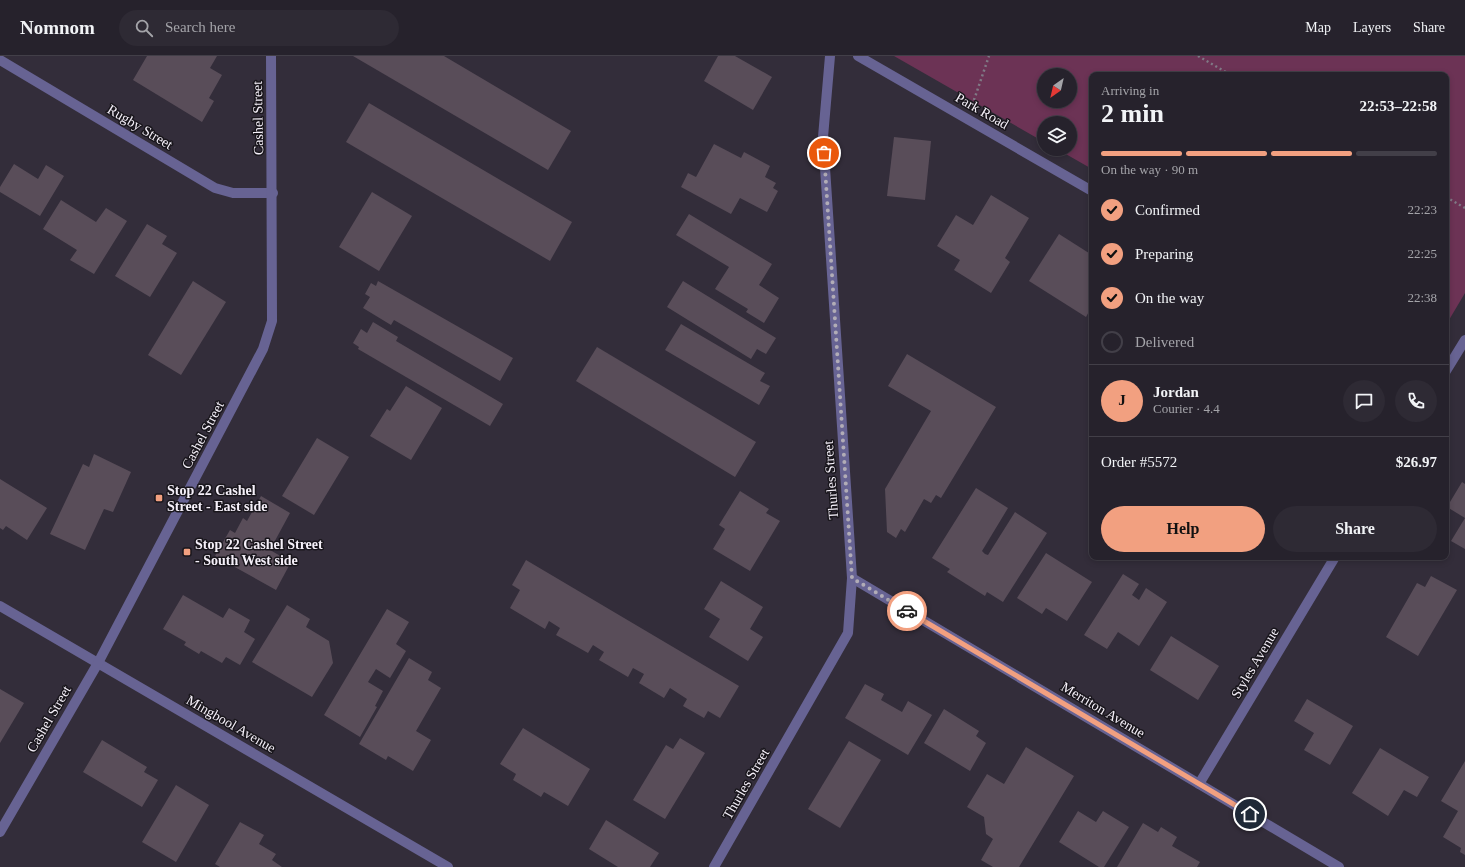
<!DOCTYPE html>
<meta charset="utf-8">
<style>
body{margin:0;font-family:"Times New Roman",serif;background:#2e2a34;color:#f1f3f6;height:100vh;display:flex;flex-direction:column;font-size:15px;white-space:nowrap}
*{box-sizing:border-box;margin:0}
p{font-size:13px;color:#a4a4a9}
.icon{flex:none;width:22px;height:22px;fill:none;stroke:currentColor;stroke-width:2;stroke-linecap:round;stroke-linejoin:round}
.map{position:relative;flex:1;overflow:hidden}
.drawer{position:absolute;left:1089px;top:16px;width:360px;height:488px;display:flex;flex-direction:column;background:#26222c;border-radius:8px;box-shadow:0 2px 6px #0003,0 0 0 1px #423f48}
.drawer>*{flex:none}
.needle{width:26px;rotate:214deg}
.buttons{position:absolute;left:1037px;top:12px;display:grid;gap:8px}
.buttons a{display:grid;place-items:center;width:40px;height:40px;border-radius:50%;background:#26222c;box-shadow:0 2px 6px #0003,0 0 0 1px #423f48;font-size:20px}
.pin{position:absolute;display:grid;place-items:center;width:34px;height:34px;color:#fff;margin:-17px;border:2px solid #fff;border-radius:50%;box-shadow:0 1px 4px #0007}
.courier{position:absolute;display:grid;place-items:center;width:40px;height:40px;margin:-20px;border:3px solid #f2a080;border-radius:50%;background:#fff;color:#222;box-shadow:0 1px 5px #0007}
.headline em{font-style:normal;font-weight:700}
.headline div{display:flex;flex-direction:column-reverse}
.headline{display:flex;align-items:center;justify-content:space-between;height:68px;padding:0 12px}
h1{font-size:26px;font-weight:700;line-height:30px}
.bar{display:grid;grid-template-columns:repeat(4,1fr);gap:6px 4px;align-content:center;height:48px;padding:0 12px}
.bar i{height:5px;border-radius:3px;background:#423f48}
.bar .selected{background:#f2a080}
.bar p{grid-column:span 4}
.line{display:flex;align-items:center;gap:10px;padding:0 12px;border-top:1px solid #423f48}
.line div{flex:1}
.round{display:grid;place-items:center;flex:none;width:42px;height:42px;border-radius:21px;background:#2e2a34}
ol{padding:0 12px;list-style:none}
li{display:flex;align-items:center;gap:12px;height:44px}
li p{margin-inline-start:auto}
li .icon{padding:4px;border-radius:50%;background:#f2a080;color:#111;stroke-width:4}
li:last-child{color:#a4a4a9}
li i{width:22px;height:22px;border:2px solid #423f48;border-radius:50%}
.action{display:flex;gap:8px;margin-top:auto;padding:8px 12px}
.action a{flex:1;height:46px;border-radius:24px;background:#f2a080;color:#111;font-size:16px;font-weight:700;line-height:46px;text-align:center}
.action a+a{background:#2e2a34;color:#f1f3f6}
header{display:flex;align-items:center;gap:24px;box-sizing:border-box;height:56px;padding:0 20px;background:#26222c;border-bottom:1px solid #423f48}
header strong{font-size:19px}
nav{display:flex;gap:22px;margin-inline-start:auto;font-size:14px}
.search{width:280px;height:36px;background:#2e2a34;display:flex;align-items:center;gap:10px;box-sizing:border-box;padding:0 14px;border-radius:22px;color:#a4a4a9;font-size:15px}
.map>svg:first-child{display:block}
</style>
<header>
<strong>Nomnom</strong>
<div class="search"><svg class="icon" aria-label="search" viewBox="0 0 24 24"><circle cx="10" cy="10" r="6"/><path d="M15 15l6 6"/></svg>Search here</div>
<nav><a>Map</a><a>Layers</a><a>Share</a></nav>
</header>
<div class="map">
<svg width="1465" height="811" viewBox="0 0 1465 811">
<rect width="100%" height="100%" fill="#332d3a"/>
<path fill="#6c3355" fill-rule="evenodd" d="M894 0H1465V237L1446 269V19H1092V113L1057 93H1070V67H1044V86ZM1044 19H1070V45H1044Z"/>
<g fill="#594d59">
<path d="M147 0H217L210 12 222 19 209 42 214 45 202 66 133 24Z"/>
<path d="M353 0H444L571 75 548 114Z"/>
<path d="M718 0H735L772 21 753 54 704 25Z"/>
<path d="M369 47 572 166 550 205 346 86Z"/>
<path d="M894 81 931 85 925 144 887 140Z"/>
<path d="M714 88 741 102 744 96 770 110 765 121 776 127 773 132 778 135 767 156 740 142 731 158 681 131 688 117 696 121Z"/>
<path d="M14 108 38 123 46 109 64 120 40 160 0 136V131Z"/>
<path d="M372 136 412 160 379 215 339 191Z"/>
<path d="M991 139 1029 162 1005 202 1010 206 991 237 954 214 960 204 937 190 956 159 973 169Z"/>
<path d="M61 144 96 166 106 152 127 165 94 218 70 204 77 194 43 173Z"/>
<path d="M689 158 772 208 759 229 779 242 764 267 746 256 748 253 715 233 729 211 676 179Z"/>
<path d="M147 168 167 180 162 188 177 197 150 241 115 220Z"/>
<path d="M1059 178 1092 199V250L1086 261 1029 225Z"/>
<path d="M193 225 226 246 181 319 148 299Z"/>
<path d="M378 225 513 302 500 325 394 264 391 269 363 252 370 241 365 238 371 227 376 230Z"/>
<path d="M683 225 776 282 766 298 757 293 751 303 667 251Z"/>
<path d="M373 266 398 281 396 285 503 348 490 370 358 293 359 291 353 287 361 273 367 277Z"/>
<path d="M681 268 765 317 760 325 770 330 759 349 665 294Z"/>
<path d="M597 291 756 386 735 421 576 325Z"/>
<path d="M907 298 996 351 941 442 936 439 931 447 924 443 905 476 901 473 896 482 887 476 885 433 931 355 888 330Z"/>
<path d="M406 330 442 352 411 404 370 380 387 353 390 355Z"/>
<path d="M317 382 349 401 314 459 282 440Z"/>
<path d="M94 398 131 416 113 456 104 453 85 494 50 478 83 408 89 411Z"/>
<path d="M0 423 47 452 27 484 6 470 3 474 0 472Z"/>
<path d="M1462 426 1465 428V493L1451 485 1465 462 1447 451Z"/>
<path d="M976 432 1008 452 982 495 985 498 988 499 1015 456 1047 477 1003 546 987 536 985 540 947 516 950 513 932 502Z"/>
<path d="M740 435 769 453 766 457 780 465 750 515 713 493 725 473 719 469Z"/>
<path d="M261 440 290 457 270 494 291 506 276 534 215 500 230 474 235 477 243 462 247 465Z"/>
<path d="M1046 497 1092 526 1067 565 1046 552 1042 558 1017 542Z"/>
<path d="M526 504 739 630 720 662 708 655 704 662 683 650 687 643 670 632 664 642 639 627 644 618 633 612 628 621 599 604 604 596 593 589 588 597 556 579 560 572 549 565 545 573 510 552 520 534 512 529Z"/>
<path d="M1123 518 1139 528 1132 539 1139 544 1146 532 1167 546 1139 590 1118 576 1107 593 1084 579Z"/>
<path d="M1431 520 1457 534 1418 600 1386 581 1417 527 1425 531Z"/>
<path d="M721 525 763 551 750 573 763 581 748 605 709 581 720 563 704 553Z"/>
<path d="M183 539 223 562 229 552 250 564 244 576 255 583 240 609 226 601 222 607 201 595 199 598 184 589 186 586 163 573Z"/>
<path d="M287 549 310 563 306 571 329 585 333 607 312 641 252 606Z"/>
<path d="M387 553 409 566 396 588 406 595 390 622 376 613 368 626 383 635 375 650 377 651 360 681 324 659Z"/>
<path d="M1171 580 1219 610 1198 644 1150 614Z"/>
<path d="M409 602 432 616 428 624 441 632 416 675 431 684 413 715 388 700 386 704 359 688Z"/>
<path d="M865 628 884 638 881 644 902 656 908 645 932 659 908 699 845 662Z"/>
<path d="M0 633 24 647 0 687Z"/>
<path d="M1307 643 1353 670 1330 709 1304 694 1314 677 1294 665Z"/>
<path d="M944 653 979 675 976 680 986 687 970 715 924 687Z"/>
<path d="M523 672 590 713 568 750 544 736 541 741 513 724 516 718 500 708Z"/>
<path d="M680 682 705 697 665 763 633 744 666 689 673 693Z"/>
<path d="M102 684 147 711 144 716 158 724 142 751 83 716Z"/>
<path d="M849 685 881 704 840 772 808 753Z"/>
<path d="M1026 691 1074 720 1019 811H993L981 804 993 783 986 778 984 761 967 751 987 718 1004 728Z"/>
<path d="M1380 692 1429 721 1417 741 1404 734 1388 760 1352 737Z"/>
<path d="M1465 705V799L1460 796 1461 792 1443 781 1458 755 1441 745Z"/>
<path d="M176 729 209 749 176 806 142 786Z"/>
<path d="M1078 755 1096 766 1103 755 1129 771 1104 811H1099L1059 786Z"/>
<path d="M606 764 659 797 650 811H618L589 793Z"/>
<path d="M240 766 264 779 259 788 276 798 272 804 282 811H220L215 808Z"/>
<path d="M1143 767 1158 776 1161 771 1177 781 1172 790 1200 806 1197 811H1117Z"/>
</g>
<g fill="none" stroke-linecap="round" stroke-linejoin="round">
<g stroke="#807a86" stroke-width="2.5" stroke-dasharray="2 3" stroke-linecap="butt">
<path d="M1198 0 1231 19"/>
<path d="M974 44 989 0"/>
<path d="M1446 141 1465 152"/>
</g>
<g stroke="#676393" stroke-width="10">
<path d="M858 0 1092 135"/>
<path d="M0 4 215 132 233 137H273"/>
<path d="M1446 315 1465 284"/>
<path d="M852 522 1339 811"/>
<path d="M0 550 448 811"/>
<path d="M1199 728 1335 501"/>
<path d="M0 776 98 607 263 293 272 265 271 0"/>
<path d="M714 811 848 577 852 522 823 81 830 0"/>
</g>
</g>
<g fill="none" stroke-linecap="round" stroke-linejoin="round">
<path stroke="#b1acb6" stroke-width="4" stroke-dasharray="0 7.2" d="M824 97 852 522 907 555"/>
<path stroke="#f2a080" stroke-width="5" d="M907 555 1250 758"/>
</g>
<g fill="#f2a080" stroke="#19161c" stroke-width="1.5">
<rect x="155" y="438" width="8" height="8" rx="2"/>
<rect x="183" y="492" width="8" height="8" rx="2"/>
</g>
<g text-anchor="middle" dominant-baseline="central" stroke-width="3" stroke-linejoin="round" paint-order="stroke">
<g font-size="14" fill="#f5f0f9" stroke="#19161c">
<text transform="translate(982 55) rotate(30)">Park Road</text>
<text transform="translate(258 62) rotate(-91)">Cashel Street</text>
<text transform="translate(140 71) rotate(31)">Rugby Street</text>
<text transform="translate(203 379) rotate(-62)">Cashel Street</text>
<text transform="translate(831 424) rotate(-94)">Thurles Street</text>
<text transform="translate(1255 607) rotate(-59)">Styles Avenue</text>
<text transform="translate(1103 654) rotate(31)">Merriton Avenue</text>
<text transform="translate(49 663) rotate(-60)">Cashel Street</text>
<text transform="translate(231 668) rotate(30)">Mingbool Avenue</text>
<text transform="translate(746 728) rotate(-60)">Thurles Street</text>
</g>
<g font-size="14" font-weight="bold" fill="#f5f0f9" stroke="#19161c" text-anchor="start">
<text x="167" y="434">Stop 22 Cashel<tspan x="167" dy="16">Street - East side</tspan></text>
<text x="195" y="488">Stop 22 Cashel Street<tspan x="195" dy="16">- South West side</tspan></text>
</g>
</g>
</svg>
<div class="buttons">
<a><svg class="needle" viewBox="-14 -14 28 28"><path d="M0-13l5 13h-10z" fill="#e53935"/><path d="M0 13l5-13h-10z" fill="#a4a4a9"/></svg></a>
<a><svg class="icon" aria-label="layers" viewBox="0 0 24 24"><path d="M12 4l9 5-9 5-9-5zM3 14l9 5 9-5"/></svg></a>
</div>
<div class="pin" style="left:824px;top:97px;background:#ea580c"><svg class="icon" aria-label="bag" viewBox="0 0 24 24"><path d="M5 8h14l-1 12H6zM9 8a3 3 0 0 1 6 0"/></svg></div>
<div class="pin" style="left:1250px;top:758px;background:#1f2937"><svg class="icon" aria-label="home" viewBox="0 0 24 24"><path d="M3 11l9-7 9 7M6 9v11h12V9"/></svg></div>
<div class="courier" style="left:907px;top:555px"><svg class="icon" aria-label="car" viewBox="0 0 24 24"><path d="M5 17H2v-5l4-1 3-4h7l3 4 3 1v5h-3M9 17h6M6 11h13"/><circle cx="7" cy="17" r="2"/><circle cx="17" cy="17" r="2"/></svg></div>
<section class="drawer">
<div class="headline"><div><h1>2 min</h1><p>Arriving in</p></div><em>22:53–22:58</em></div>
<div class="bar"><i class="selected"></i><i class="selected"></i><i class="selected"></i><i></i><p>On the way · 90 m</p></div>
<ol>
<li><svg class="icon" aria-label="check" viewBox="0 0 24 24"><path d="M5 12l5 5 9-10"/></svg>Confirmed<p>22:23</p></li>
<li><svg class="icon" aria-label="check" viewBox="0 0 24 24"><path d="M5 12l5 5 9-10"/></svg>Preparing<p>22:25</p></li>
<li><svg class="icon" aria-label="check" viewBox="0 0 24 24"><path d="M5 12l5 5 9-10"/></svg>On the way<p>22:38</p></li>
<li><i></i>Delivered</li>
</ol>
<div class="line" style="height:72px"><b class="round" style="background:#f2a080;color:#111">J</b><div><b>Jordan</b><p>Courier · 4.4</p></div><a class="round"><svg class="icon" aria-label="chat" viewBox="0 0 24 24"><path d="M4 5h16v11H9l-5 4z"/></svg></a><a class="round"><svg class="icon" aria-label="phone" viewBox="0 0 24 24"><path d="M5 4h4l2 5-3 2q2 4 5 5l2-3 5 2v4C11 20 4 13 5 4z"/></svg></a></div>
<div class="line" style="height:52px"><div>Order #5572</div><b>$26.97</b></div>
<div class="action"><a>Help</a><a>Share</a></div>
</section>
</div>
